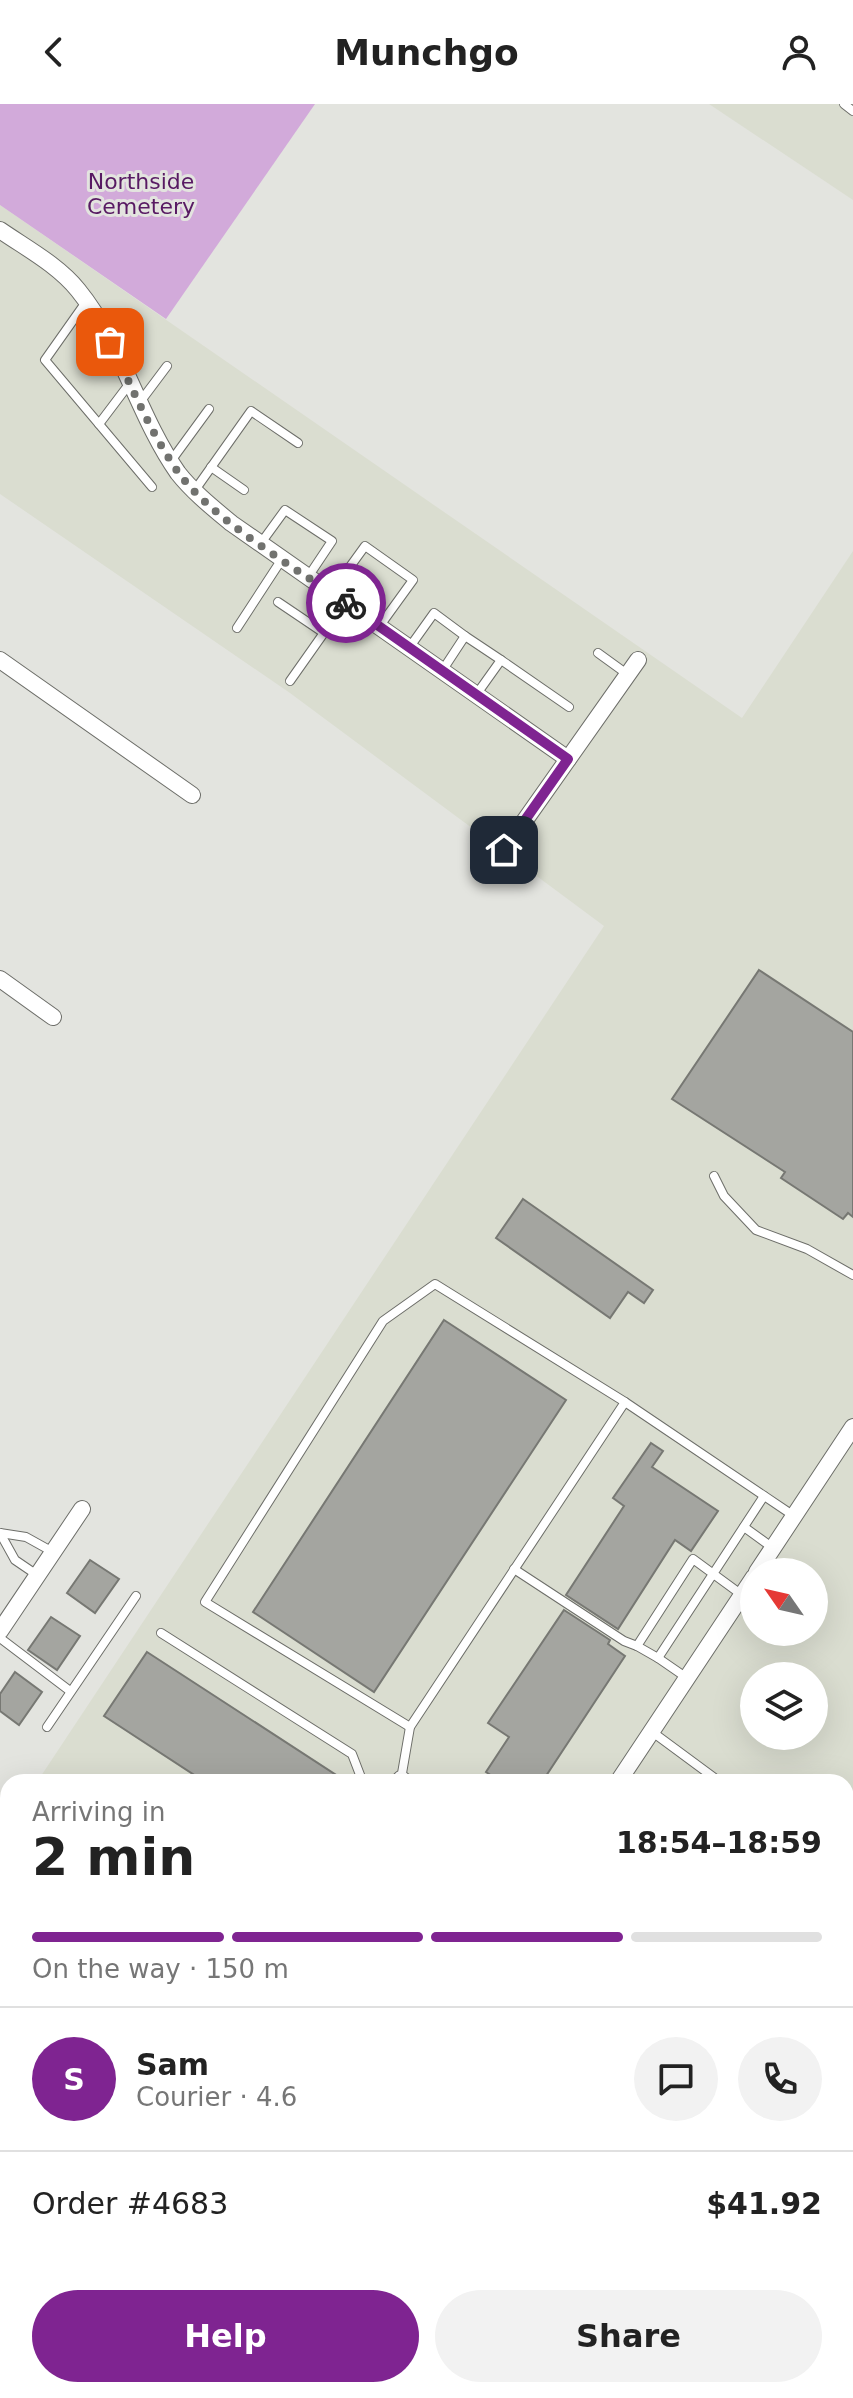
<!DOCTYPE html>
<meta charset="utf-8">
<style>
body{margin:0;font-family:"DejaVu Sans",sans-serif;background:#f2f2f2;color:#222;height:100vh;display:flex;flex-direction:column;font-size:30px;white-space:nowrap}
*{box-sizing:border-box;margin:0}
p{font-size:26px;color:#767676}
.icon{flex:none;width:44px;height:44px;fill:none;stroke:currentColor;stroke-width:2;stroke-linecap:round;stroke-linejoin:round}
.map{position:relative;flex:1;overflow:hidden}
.details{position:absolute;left:0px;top:1670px;width:854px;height:624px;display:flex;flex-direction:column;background:#fff;border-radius:24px 24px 0 0;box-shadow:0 8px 32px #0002}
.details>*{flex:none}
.needle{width:52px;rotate:304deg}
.tools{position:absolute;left:740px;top:1454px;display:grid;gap:16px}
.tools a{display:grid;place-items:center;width:88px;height:88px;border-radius:50%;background:#fff;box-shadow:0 8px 32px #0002;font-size:40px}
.pin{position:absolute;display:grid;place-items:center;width:68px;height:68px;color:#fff;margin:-34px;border-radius:16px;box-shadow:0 4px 12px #0006}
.courier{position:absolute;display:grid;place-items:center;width:80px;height:80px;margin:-40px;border:6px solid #7f2491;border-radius:50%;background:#fff;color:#222;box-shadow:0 2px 10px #0007}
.summary em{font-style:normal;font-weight:800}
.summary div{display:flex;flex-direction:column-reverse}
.summary{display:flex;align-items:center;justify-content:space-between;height:136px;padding:0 32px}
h1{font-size:52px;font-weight:800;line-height:60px}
.bar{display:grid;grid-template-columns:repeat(4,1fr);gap:12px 8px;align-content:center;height:96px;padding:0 32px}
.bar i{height:10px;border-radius:6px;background:#e0e0e0}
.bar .selected{background:#7f2491}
.bar p{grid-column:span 4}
.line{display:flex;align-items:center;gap:20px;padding:0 32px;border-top:2px solid #e0e0e0}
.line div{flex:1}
.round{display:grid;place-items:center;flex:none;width:84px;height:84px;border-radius:42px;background:#f2f2f2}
.action{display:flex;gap:16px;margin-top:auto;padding:16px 32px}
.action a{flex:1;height:92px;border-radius:48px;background:#7f2491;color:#fff;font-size:32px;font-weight:800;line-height:92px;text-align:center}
.action a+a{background:#f2f2f2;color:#222}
header{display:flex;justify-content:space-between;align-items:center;height:104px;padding:0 32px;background:#fff;font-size:36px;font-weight:800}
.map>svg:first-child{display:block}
</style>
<header><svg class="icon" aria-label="back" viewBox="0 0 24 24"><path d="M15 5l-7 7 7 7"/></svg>Munchgo<svg class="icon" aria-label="person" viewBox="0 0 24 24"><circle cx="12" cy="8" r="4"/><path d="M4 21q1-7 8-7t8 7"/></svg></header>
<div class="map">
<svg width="853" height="2294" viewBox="0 0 853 2294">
<rect width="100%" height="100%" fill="#e3e4df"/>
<g fill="#daddd0" fill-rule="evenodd">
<path d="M709 0H853V96Z"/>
<path d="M0 101 742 614 853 447V2294H531L520 2286H846V1678H37L604 822 290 589 0 390ZM754 1468H814V1528H754ZM754 1572H814V1632H754Z"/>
<path d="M8 1722V1918L0 1913V1734Z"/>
</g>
<path fill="#d2aada" d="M0 0H315L166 215 0 101Z"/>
<g fill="#a4a5a0" stroke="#777873" stroke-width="2">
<path d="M759 866 853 928V1113L848 1109 843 1115 781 1074 785 1068 672 995Z"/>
<path d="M523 1095 653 1186 644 1199 628 1188 610 1214 496 1134Z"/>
<path d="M444 1216 566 1296 374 1588 253 1508Z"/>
<path d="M651 1339 663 1347 652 1363 718 1407 691 1447 675 1436 618 1525 566 1491 624 1402 613 1394Z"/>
<path d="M90 1456 119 1475 95 1509 67 1489Z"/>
<path d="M564 1506 610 1536 608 1540 625 1552 542 1678H501L486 1668 509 1633 488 1619Z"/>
<path d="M51 1513 80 1532 57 1566 28 1546Z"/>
<path d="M147 1548 347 1678H205L104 1612Z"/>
<path d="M15 1568 42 1588 19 1621 0 1607V1590Z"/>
</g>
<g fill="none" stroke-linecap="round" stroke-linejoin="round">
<defs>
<g id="service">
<path d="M844 0 853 7"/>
<path d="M86 198 45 256 152 383"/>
<path d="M140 298 167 262"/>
<path d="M99 320 130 279"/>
<path d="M171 357 209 305"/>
<path d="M211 363 244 386"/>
<path d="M195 386 251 307 298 339"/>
<path d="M261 439 285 406 332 437 308 473"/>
<path d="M331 489 365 442 413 476 379 523"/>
<path d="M278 498 324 529"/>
<path d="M237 524 282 455"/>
<path d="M409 544 434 509 465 532"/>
<path d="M598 549 627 570"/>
<path d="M442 567 465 532 501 556"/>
<path d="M290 577 345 499"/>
<path d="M476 591 501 556 569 603"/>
<path d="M714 1072 724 1092 756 1126 807 1145 853 1171"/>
<path d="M744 1423 773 1444"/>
<path d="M0 1429 15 1456 37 1471"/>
<path d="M0 1429 26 1433 53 1448"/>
<path d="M514 1465 624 1537 637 1542"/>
<path d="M742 1491 693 1455 637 1542 658 1554 764 1392"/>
<path d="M161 1529 352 1650 362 1676"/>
<path d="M0 1534 70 1587"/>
<path d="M658 1554 687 1574"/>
<path d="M47 1623 136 1492"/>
<path d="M410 1623 205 1498 383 1217 435 1180 625 1298 794 1412"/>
<path d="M651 1627 720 1678"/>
<path d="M361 1678 401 1675 410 1623 625 1298"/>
<path d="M846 1771 853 1776"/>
<path d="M0 1857 8 1862"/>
<path d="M390 2286 393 2294"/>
<path d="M466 2286 478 2294"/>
<path d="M563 2286 574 2294"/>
<path d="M722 2286 732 2294"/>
</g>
<g id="minor">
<path d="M0 126C26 144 58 161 78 186 122 240 138 312 178 369 193 388 213 404 231 419L568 655"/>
<path d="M0 556 192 691"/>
<path d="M504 746 638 556"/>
<path d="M0 875 53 913"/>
<path d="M757 1468 853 1323"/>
<path d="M0 1527 82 1405"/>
<path d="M401 1675 405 1678"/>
<path d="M618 1678 754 1473"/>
<path d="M846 1955 853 1944"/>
<path d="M767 2286 779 2294"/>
</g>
</defs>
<use href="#service" stroke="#6d6e69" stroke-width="10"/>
<use href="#minor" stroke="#6d6e69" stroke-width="18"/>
<use href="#service" stroke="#fff" stroke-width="8"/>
<use href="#minor" stroke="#fff" stroke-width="16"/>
</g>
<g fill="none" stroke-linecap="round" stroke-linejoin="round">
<path stroke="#71726f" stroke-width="8" stroke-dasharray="0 14.4" d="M110 238C131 281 150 328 178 368 211 415 297 465 346 499"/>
<path stroke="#7f2491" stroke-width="10" d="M346 499 568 655 504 746"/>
</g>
<g text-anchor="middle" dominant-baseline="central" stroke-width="6" stroke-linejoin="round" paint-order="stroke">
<g font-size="22" fill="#581a63" stroke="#e3e4df">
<text x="141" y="77">Northside<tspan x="141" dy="25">Cemetery</tspan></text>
</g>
</g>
</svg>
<div class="tools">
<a><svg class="needle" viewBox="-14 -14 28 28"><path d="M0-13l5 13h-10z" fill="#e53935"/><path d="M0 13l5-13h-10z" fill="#767676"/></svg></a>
<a><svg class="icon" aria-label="layers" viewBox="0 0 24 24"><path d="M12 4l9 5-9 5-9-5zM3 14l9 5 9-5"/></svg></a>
</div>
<div class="pin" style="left:110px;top:238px;background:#ea580c"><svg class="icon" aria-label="bag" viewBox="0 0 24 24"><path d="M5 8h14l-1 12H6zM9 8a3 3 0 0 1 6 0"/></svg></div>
<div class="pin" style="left:504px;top:746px;background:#1f2937"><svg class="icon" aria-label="home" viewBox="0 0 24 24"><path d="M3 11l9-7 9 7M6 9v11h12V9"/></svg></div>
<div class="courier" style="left:346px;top:499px"><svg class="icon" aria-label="bike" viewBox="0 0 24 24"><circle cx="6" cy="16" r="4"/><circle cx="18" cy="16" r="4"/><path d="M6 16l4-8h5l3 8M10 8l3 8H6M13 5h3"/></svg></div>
<section class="details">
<div class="summary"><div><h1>2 min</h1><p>Arriving in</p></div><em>18:54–18:59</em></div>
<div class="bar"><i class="selected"></i><i class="selected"></i><i class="selected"></i><i></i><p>On the way · 150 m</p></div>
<div class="line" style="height:144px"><b class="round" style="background:#7f2491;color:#fff">S</b><div><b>Sam</b><p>Courier · 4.6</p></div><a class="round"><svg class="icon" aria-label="chat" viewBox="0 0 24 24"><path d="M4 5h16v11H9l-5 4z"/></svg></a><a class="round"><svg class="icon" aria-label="phone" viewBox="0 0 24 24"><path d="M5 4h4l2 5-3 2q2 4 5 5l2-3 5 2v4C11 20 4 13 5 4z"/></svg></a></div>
<div class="line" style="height:104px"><div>Order #4683</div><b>$41.92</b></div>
<div class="action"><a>Help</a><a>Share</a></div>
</section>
</div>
